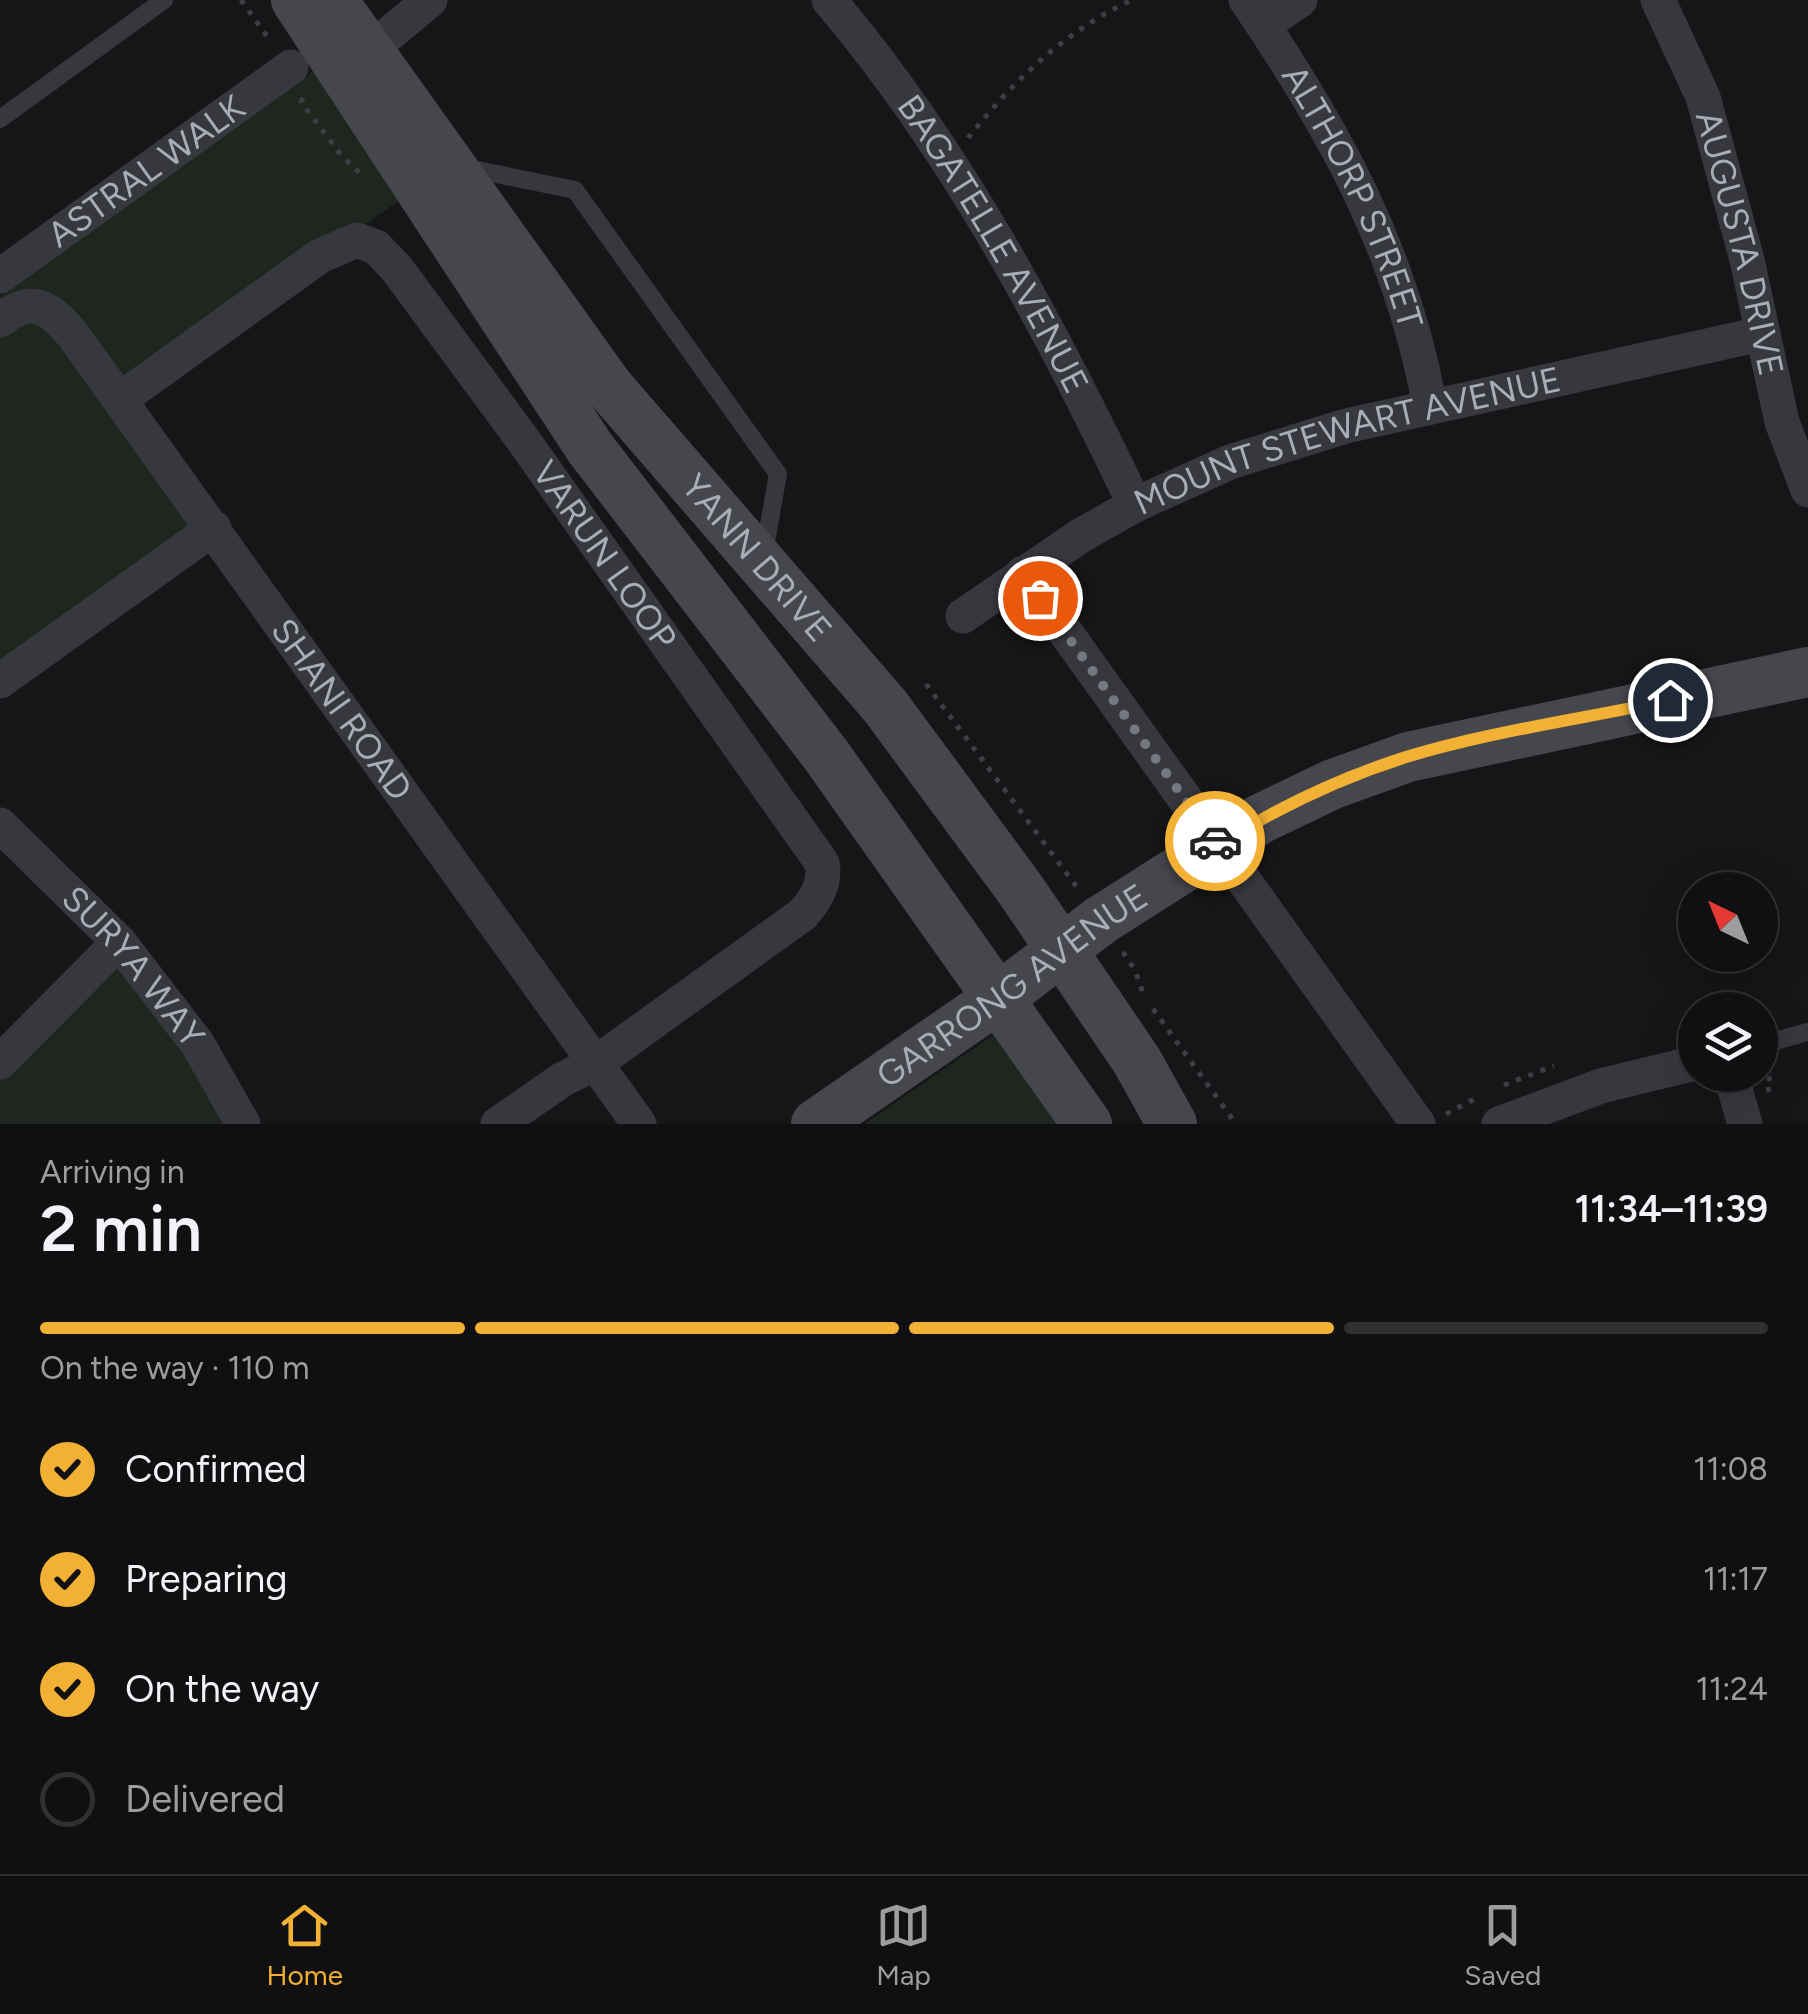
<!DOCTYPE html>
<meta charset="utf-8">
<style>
body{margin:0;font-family:Figtree,sans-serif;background:#19191b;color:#f1f3f6;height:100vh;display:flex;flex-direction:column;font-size:38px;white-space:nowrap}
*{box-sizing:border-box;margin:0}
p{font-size:32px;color:#9c9d9f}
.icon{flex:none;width:55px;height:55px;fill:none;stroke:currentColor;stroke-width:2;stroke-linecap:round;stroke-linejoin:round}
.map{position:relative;height:1124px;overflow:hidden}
.sheet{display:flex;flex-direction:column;background:#101012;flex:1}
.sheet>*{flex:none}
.needle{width:65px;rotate:317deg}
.fabs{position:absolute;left:1678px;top:872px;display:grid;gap:20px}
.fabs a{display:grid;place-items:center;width:100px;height:100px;border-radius:50%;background:#101012;box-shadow:0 10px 40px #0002,0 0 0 2px #303032;font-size:50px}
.pin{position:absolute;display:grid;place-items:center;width:85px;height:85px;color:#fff;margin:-42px;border:5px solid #fff;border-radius:50%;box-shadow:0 2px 10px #0007}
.courier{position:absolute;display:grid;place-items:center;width:100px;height:100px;margin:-50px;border:8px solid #f2b134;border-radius:50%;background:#fff;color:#222;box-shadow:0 2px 12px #0007}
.overview em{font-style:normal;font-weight:600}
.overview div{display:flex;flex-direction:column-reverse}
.overview{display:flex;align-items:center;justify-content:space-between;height:170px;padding:0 40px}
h1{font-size:65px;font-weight:600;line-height:75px}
.bar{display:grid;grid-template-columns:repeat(4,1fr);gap:15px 10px;align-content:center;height:120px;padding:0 40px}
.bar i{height:12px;border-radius:8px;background:#303032}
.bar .selected{background:#f2b134}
.bar p{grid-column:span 4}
ol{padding:0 40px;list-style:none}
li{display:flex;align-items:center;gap:30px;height:110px}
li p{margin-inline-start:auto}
li .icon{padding:10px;border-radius:50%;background:#f2b134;color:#111;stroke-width:4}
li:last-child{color:#9c9d9f}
li i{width:55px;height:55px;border:5px solid #303032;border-radius:50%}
.menu{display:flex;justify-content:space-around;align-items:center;height:140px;border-top:2px solid #303032;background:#101012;font-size:28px;color:#9c9d9f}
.menu a{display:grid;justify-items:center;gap:5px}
.menu .selected{color:#f2b134}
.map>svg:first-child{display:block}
</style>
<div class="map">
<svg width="1808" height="1124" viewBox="0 0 1808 1124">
<rect width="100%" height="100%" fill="#161618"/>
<g fill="#1e261f">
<path d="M333 57 418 187 122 398 214 528 0 681V296Z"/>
<path d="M119 942 243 1124H0V1062Z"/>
<path d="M1015 1020 1086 1124H864Z"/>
</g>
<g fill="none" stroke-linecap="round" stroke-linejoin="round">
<g stroke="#3d3f44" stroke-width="5" stroke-dasharray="5 8" stroke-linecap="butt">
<path d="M241 0 271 42"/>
<path d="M303 98 301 102 341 155 361 174"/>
<path d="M968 138C1014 80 1065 31 1132 0"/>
<path d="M926 684 1079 890"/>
<path d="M1123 952 1135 970 1144 996"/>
<path d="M1153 1009 1236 1124"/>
<path d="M1504 1085 1554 1066"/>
<path d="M1766 1090 1771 1089 1767 1066"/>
<path d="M1446 1114 1480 1096"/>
</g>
<g stroke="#37383d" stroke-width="18">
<path d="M0 119 164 0"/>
<path d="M462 167 575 190 778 474 764 553"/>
<path d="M1760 1045 1808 1032"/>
</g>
<g stroke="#37383d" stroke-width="35">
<path id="s1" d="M829 0C957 151 1050 327 1135 505"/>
<path id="s2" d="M1246 0C1334 129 1402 251 1430 407"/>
<path id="s3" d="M1658 0 1703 97 1747 260 1782 422 1808 490"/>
<path d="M1263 25 1300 0"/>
<path d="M370 50 430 0"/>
<path id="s4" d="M0 276 291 67"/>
<path id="s5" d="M0 320C33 294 50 308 73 335L639 1124"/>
<path id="s6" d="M122 398 320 256 357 240 376 247 397 269 526 444 822 863C826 883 816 899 803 914L596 1063 563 1079 498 1124"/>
<path d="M1023 573 1218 845"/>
<path id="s7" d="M963 616 1080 536 1135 505 1230 462 1346 426 1761 334"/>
<path d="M0 681 214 528"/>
<path id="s8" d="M0 825 119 942 197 1043 243 1124"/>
<path d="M1235 868 1418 1124"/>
<path d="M0 1062 119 942"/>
<path d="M1726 1075 1734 1086 1745 1124"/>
<path d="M1499 1124 1601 1086 1695 1063"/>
</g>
<g stroke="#45474d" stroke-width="50">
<path d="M296 0 590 448 826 755 1087 1124"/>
<path id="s9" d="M332 0 608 386 885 706 1020 889 1137 1061 1172 1124"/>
<path id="s10" d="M816 1124 1000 997 1101 920 1260 819 1333 784 1408 757 1808 672"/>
</g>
</g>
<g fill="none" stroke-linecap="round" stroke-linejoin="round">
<path stroke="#757880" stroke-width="10" stroke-dasharray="0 18" d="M1040 598 1215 841"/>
<path stroke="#f2b134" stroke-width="12" d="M1215 841 1218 845C1277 808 1340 778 1406 757 1491 731 1583 719 1670 700"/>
</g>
<g text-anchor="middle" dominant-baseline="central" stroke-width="8" stroke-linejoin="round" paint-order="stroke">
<g font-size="35" fill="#a8adb8" stroke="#111113">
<text stroke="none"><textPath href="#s4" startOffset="180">ASTRAL WALK</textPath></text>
<text stroke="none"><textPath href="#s2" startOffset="225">ALTHORP STREET</textPath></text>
<text stroke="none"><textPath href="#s3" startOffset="258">AUGUSTA DRIVE</textPath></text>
<text stroke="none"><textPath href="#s1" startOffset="295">BAGATELLE AVENUE</textPath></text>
<text stroke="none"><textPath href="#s7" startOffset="428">MOUNT STEWART AVENUE</textPath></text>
<text stroke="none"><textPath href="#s6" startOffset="688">VARUN LOOP</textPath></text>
<text stroke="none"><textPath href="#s9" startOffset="702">YANN DRIVE</textPath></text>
<text stroke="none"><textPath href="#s5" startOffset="548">SHANI ROAD</textPath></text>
<text stroke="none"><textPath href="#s8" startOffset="195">SURYA WAY</textPath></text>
<text stroke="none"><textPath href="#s10" startOffset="240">GARRONG AVENUE</textPath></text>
</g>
</g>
</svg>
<div class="fabs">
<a><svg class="needle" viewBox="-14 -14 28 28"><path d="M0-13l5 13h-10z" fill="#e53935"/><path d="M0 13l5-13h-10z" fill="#9c9d9f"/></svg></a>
<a><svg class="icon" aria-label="layers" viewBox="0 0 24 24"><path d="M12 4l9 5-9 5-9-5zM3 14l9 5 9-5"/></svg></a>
</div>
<div class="pin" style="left:1040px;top:598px;background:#ea580c"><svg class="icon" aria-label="bag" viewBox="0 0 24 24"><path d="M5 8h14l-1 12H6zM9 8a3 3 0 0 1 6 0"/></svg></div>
<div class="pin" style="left:1670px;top:700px;background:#1f2937"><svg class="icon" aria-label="home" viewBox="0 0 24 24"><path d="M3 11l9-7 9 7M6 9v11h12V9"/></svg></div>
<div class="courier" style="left:1215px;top:841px"><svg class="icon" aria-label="car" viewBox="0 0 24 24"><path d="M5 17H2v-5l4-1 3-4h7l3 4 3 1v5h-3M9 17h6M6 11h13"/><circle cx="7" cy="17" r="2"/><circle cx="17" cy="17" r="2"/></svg></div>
</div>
<section class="sheet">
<div class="overview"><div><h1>2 min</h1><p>Arriving in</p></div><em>11:34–11:39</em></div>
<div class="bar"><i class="selected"></i><i class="selected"></i><i class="selected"></i><i></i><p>On the way · 110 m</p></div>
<ol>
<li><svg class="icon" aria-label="check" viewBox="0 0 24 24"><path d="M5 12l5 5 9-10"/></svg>Confirmed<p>11:08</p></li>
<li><svg class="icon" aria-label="check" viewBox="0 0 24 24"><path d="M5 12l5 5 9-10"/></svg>Preparing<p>11:17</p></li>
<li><svg class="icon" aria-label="check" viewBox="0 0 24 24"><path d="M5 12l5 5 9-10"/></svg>On the way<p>11:24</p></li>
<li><i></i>Delivered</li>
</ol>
</section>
<nav class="menu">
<a class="selected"><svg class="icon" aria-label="home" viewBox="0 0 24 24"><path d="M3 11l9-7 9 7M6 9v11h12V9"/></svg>Home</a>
<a><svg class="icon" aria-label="map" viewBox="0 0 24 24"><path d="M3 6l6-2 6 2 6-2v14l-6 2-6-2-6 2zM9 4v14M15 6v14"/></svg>Map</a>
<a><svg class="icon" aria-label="saved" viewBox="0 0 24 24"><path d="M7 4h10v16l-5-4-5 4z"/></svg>Saved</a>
</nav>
